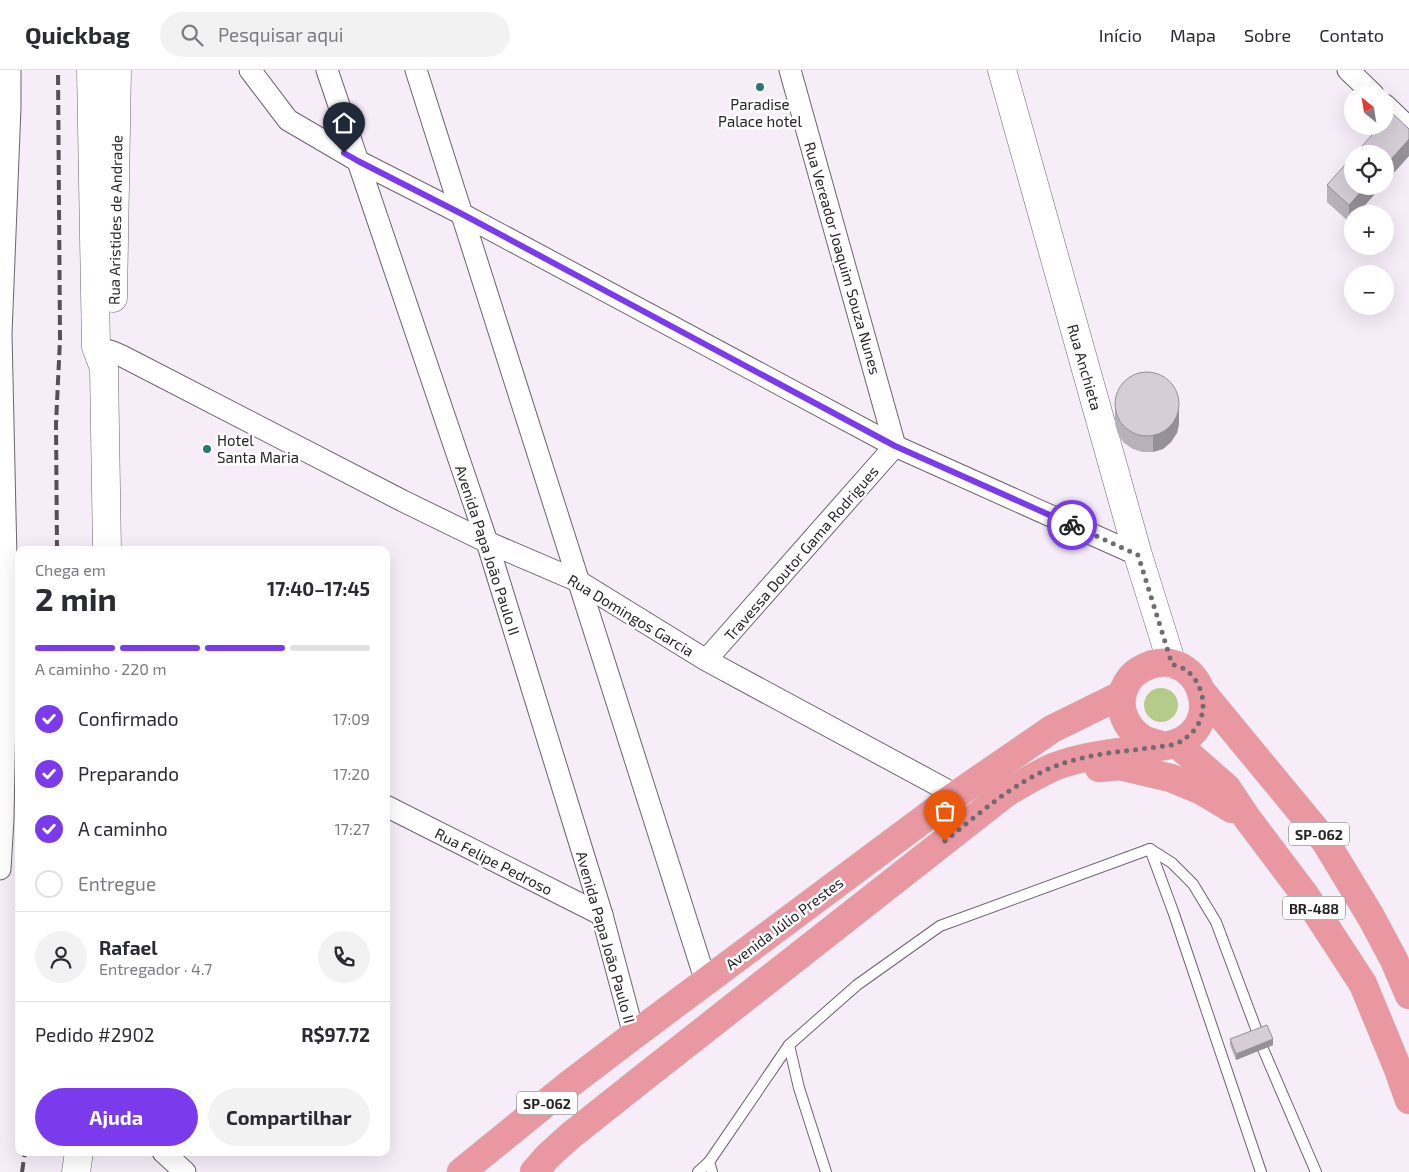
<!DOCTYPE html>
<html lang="pt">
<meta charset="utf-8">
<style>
body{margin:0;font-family:"Exo 2",sans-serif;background:#f2f2f3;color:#2b2b33;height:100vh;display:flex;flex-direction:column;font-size:19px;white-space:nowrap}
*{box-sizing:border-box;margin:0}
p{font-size:16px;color:#7c7c81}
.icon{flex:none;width:28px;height:28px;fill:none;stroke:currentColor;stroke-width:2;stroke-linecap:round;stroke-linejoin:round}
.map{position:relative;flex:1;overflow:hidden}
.side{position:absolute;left:15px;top:476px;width:375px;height:610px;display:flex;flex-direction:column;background:#fff;border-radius:10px;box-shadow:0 5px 20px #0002}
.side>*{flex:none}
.needle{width:32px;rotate:330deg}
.controls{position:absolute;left:1344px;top:15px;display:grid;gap:10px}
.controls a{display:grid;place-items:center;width:50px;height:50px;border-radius:50%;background:#fff;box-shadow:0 5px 20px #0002;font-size:25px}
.pin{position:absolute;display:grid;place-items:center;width:42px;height:42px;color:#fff;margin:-51px -21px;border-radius:50% 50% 50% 0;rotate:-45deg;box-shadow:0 0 5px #0007}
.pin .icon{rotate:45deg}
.courier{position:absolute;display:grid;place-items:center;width:50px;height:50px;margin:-25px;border:4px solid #7c3aed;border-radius:50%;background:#fff;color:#222;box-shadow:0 1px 6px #0007}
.headline em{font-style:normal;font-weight:700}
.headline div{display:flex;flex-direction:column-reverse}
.headline{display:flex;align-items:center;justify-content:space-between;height:85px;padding:0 20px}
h1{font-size:32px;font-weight:700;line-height:38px}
.bar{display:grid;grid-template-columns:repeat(4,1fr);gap:8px 5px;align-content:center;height:60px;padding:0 20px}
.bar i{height:6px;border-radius:4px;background:#e1e1e2}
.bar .on{background:#7c3aed}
.bar p{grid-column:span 4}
.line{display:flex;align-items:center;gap:12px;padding:0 20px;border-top:1px solid #e1e1e2}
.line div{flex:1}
.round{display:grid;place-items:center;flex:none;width:52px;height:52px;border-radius:26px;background:#f2f2f3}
ol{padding:0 20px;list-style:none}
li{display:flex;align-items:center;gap:15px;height:55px}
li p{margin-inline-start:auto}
li .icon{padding:5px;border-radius:50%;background:#7c3aed;color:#fff;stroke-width:4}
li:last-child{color:#7c7c81}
li i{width:28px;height:28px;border:2px solid #e1e1e2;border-radius:50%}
.action{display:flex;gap:10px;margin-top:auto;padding:10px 20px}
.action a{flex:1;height:58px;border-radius:30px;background:#7c3aed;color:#fff;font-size:20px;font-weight:700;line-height:58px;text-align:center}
.action a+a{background:#f2f2f3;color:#2b2b33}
header{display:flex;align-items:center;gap:30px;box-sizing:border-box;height:70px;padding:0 25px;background:#fff;border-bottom:1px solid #e1e1e2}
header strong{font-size:24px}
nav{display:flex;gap:28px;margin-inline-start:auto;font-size:18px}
.search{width:350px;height:45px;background:#f2f2f3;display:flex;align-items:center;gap:12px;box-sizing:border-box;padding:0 18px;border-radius:28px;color:#7c7c81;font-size:19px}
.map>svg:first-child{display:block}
</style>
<header>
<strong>Quickbag</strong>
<div class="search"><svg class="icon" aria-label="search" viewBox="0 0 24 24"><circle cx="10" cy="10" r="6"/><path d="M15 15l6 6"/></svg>Pesquisar aqui</div>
<nav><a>Início</a><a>Mapa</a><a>Sobre</a><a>Contato</a></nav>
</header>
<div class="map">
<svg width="1409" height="1102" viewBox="0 0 1409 1102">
<rect width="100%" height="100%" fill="#f6edf9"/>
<circle fill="#b5cb8a" cx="1161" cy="635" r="17"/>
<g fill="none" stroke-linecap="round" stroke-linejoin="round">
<defs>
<g id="lane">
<path d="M1150 779 1174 844 1261 1102"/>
<path d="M1150 779 1172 793 1193 814 1216 852 1258 964"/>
<path d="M789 975 799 1018 826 1102"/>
<path d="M1263 979 1316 1102"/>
<path d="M698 1102 709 1092"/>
<path d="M712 1102 709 1092 789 975 857 915 940 856 1150 779"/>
</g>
<g id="street">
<path d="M250 0 288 50 358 91 462 144 895 376 1138 485"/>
<path d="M327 0 487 472 602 845 634 965"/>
<path d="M416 0 706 912"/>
<path d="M1348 0 1373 24"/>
<path d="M1385 35 1409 58"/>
<path d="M96 277 113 282 122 286 403 431 487 472 578 511 706 590 956 725"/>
<path d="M706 590 895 376 790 0"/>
<path d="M386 736 602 845"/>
<path d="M0 799 3 749 7 533 1 264 10 37V0"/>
<path d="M163 1082 185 1102"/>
</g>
<g id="secondary">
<path d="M91 0 96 277 104 298 107 480"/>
<path d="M1002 0 1138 485 1172 594"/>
<path d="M113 228 117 0"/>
<path d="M76 1102 79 1082"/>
</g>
<g id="primary">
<path d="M1202 622 1325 771 1371 847 1394 890 1409 925"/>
<path d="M1177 674 1227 718 1247 748 1305 825 1363 914 1398 999 1409 1030"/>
<path d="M1099 698 1120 696 1171 708 1202 721 1232 739"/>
<path d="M461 1102 567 1016 634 965 956 725 1052 659 1121 625"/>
<path d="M534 1102 548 1086 570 1066 638 1012 1006 723C1023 713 1039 703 1056 696 1091 683 1128 682 1165 676 1229 665 1204 581 1153 594 1144 597 1137 600 1131 607 1114 628 1121 655 1143 669 1149 672 1158 674 1165 676"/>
</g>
</defs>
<use href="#lane" stroke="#6c646f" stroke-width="12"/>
<use href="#street" stroke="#6c646f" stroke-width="23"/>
<use href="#secondary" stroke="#6c646f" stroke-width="29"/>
<use href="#primary" stroke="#d0cfd0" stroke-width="29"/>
<use href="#lane" stroke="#fff" stroke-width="10"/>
<use href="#street" stroke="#fff" stroke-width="21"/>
<use href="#secondary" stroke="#fff" stroke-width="28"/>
<use href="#primary" stroke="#e998a1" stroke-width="28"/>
<g stroke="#555156" stroke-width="4" stroke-dasharray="10 5" stroke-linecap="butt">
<path d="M57 480 56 354 60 269 58 0"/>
<path d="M22 1102 25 1082"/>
</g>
</g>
<g fill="#b8b0bb">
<path d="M1327 115 1352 116H1382L1357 144H1352V149L1349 152 1327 132Z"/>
<path d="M1115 337 1179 354 1177 363 1171 372 1163 379 1153 382H1142L1133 379 1124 373 1118 364 1115 354Z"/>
<path d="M1230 969 1273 975 1236 990 1230 975Z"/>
</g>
<g fill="#969098">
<path d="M1409 69V86L1385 113V96Z"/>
<path d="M1366 116H1382L1357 144H1352V149L1349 152V135Z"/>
<path d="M1179 337V354L1177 363 1171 372 1163 379 1153 382V365Z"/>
<path d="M1273 969V975L1236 990V984Z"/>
</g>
<g fill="#d6cdd9" stroke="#969098">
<path d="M1392 43 1409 59V69L1385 96V84H1355L1380 56H1385V51Z"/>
<path d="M1352 87V116H1366L1349 135 1327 115Z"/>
<circle cx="1147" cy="334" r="32"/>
<path d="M1267 955 1273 969 1236 984 1230 969Z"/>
</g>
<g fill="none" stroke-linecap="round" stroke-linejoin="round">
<path stroke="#706b72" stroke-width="5" stroke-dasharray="0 9" d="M945 771C985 739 1024 703 1074 690 1108 681 1143 680 1177 674 1184 669 1190 666 1195 659 1209 641 1204 614 1186 600 1182 597 1176 596 1172 594L1138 485 1072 455"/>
<path stroke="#7c3aed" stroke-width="6" d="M344 83 358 91 462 144 895 376 1072 455"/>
</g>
<g fill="#2c756f" stroke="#fefefe" stroke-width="2">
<circle cx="760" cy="17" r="5"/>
<circle cx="207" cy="379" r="5"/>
</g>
<g text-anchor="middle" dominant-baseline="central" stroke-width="5" stroke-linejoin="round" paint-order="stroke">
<g fill="#fefefe" stroke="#686669" stroke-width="1">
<rect x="1289" y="752.5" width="60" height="23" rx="4"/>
<rect x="1283" y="826.5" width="62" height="23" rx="4"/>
<rect x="517" y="1021.5" width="60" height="23" rx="4"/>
</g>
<g font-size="14" font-weight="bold" fill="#282529">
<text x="1319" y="764">SP-062</text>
<text x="1314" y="838">BR-488</text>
<text x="547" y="1033">SP-062</text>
</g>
<g font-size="15" fill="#282529" stroke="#fefefe">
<text x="760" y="34">Paradise<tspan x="760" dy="17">Palace hotel</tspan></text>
<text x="217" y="370" text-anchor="start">Hotel<tspan x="217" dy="17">Santa Maria</tspan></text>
</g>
<g font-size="15" fill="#282529" stroke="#fefefe">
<text transform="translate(115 150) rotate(-89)">Rua Aristides de Andrade</text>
<text transform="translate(843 188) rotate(74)">Rua Vereador Joaquim Souza Nunes</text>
<text transform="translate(1085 297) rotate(74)">Rua Anchieta</text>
<text transform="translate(488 480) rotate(72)">Avenida Papa João Paulo II</text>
<text transform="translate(801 483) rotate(-49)">Travessa Doutor Gama Rodrigues</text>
<text transform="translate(631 545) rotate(31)">Rua Domingos Garcia</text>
<text transform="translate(494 791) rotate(27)">Rua Felipe Pedroso</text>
<text transform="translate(784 853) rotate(-37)">Avenida Júlio Prestes</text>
<text transform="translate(606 867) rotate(74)">Avenida Papa João Paulo II</text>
</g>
</g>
</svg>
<div class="controls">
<a><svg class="needle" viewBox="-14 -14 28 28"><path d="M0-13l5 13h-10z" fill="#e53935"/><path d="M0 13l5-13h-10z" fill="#7c7c81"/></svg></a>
<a><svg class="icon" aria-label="locate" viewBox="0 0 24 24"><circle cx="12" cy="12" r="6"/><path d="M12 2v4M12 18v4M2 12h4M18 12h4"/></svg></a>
<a>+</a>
<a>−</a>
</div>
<div class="pin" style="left:945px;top:771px;background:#ea580c"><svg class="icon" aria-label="bag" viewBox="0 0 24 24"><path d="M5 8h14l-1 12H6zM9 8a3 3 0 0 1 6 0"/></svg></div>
<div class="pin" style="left:344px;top:83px;background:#1f2937"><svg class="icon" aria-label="home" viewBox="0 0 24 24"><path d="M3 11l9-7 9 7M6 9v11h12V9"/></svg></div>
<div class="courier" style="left:1072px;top:455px"><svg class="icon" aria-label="bike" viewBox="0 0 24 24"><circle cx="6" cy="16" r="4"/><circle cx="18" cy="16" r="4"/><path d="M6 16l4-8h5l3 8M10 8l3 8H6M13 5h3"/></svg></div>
<section class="side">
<div class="headline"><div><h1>2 min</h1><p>Chega em</p></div><em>17:40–17:45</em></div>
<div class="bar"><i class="on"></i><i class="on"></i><i class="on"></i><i></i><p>A caminho · 220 m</p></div>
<ol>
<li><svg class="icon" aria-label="check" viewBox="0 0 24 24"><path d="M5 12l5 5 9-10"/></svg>Confirmado<p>17:09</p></li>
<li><svg class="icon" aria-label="check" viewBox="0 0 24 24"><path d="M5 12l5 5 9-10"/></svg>Preparando<p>17:20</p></li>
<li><svg class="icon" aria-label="check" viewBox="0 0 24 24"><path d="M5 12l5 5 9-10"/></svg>A caminho<p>17:27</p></li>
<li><i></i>Entregue</li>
</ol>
<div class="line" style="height:90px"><a class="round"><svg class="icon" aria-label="person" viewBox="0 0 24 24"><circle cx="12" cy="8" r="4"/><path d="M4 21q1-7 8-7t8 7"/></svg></a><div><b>Rafael</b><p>Entregador · 4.7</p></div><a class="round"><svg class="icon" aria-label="phone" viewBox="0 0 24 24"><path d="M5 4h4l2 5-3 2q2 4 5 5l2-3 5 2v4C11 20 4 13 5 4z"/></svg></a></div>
<div class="line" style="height:65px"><div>Pedido #2902</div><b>R$97.72</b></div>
<div class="action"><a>Ajuda</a><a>Compartilhar</a></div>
</section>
</div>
